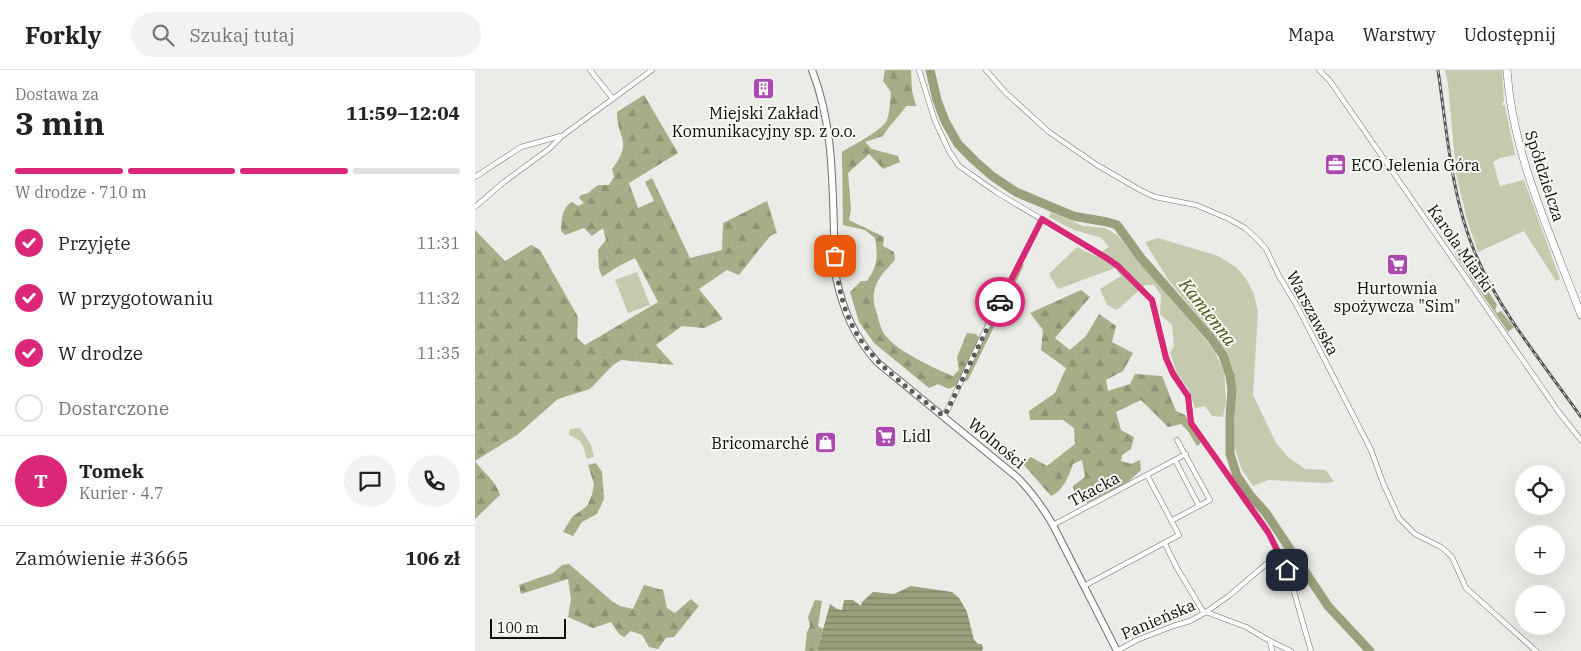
<!DOCTYPE html>
<html lang="pl">
<meta charset="utf-8">
<style>
body{margin:0;font-family:"IBM Plex Serif",serif;background:#f2f2f2;color:#222;height:100vh;display:flex;flex-direction:column;font-size:19px;white-space:nowrap}
*{box-sizing:border-box;margin:0}
p{font-size:16px;color:#767676}
.icon{flex:none;width:28px;height:28px;fill:none;stroke:currentColor;stroke-width:2;stroke-linecap:round;stroke-linejoin:round}
.map{position:relative;flex:1;overflow:hidden}
.details{display:flex;flex-direction:column;background:#fff;width:475px}
.details>*{flex:none}
.fabs{position:absolute;left:1040px;top:395px;display:grid;gap:10px}
.fabs a{display:grid;place-items:center;width:50px;height:50px;border-radius:50%;background:#fff;box-shadow:0 5px 20px #0002;font-size:25px}
.scale{position:absolute;left:15px;bottom:12px;width:76px;box-sizing:border-box;padding-left:5px;border:2px solid #0d0d0c;border-top:0;font-size:14px;line-height:18px;white-space:nowrap;color:#0d0d0c;-webkit-text-stroke:4px #f8f9f5;paint-order:stroke}
.pin{position:absolute;display:grid;place-items:center;width:42px;height:42px;color:#fff;margin:-21px;border-radius:10px;box-shadow:0 2px 8px #0006}
.courier{position:absolute;display:grid;place-items:center;width:50px;height:50px;margin:-25px;border:4px solid #db2777;border-radius:50%;background:#fff;color:#222;box-shadow:0 1px 6px #0007}
.headline em{font-style:normal;font-weight:800}
.headline div{display:flex;flex-direction:column-reverse}
.headline{display:flex;align-items:center;justify-content:space-between;height:85px;padding:0 15px}
h1{font-size:32px;font-weight:800;line-height:38px}
.bar{display:grid;grid-template-columns:repeat(4,1fr);gap:8px 5px;align-content:center;height:60px;padding:0 15px}
.bar i{height:6px;border-radius:4px;background:#e0e0e0}
.bar .selected{background:#db2777}
.bar p{grid-column:span 4}
.line{display:flex;align-items:center;gap:12px;padding:0 15px;border-top:1px solid #e0e0e0}
.line div{flex:1}
.round{display:grid;place-items:center;flex:none;width:52px;height:52px;border-radius:26px;background:#f2f2f2}
ol{padding:0 15px;list-style:none}
li{display:flex;align-items:center;gap:15px;height:55px}
li p{margin-inline-start:auto}
li .icon{padding:5px;border-radius:50%;background:#db2777;color:#fff;stroke-width:4}
li:last-child{color:#767676}
li i{width:28px;height:28px;border:2px solid #e0e0e0;border-radius:50%}
header{display:flex;align-items:center;gap:30px;box-sizing:border-box;height:70px;padding:0 25px;background:#fff;border-bottom:1px solid #e0e0e0}
header strong{font-size:24px}
nav{display:flex;gap:28px;margin-inline-start:auto;font-size:18px}
.search{width:350px;height:45px;background:#f2f2f2;display:flex;align-items:center;gap:12px;box-sizing:border-box;padding:0 18px;border-radius:28px;color:#767676;font-size:19px}
main{display:flex;flex:1;min-height:0}
.map>svg:first-child{display:block}
</style>
<header>
<strong>Forkly</strong>
<div class="search"><svg class="icon" aria-label="search" viewBox="0 0 24 24"><circle cx="10" cy="10" r="6"/><path d="M15 15l6 6"/></svg>Szukaj tutaj</div>
<nav><a>Mapa</a><a>Warstwy</a><a>Udostępnij</a></nav>
</header>
<main>
<section class="details">
<div class="headline"><div><h1>3 min</h1><p>Dostawa za</p></div><em>11:59–12:04</em></div>
<div class="bar"><i class="selected"></i><i class="selected"></i><i class="selected"></i><i></i><p>W drodze · 710 m</p></div>
<ol>
<li><svg class="icon" aria-label="check" viewBox="0 0 24 24"><path d="M5 12l5 5 9-10"/></svg>Przyjęte<p>11:31</p></li>
<li><svg class="icon" aria-label="check" viewBox="0 0 24 24"><path d="M5 12l5 5 9-10"/></svg>W przygotowaniu<p>11:32</p></li>
<li><svg class="icon" aria-label="check" viewBox="0 0 24 24"><path d="M5 12l5 5 9-10"/></svg>W drodze<p>11:35</p></li>
<li><i></i>Dostarczone</li>
</ol>
<div class="line" style="height:90px"><b class="round" style="background:#db2777;color:#fff">T</b><div><b>Tomek</b><p>Kurier · 4.7</p></div><a class="round"><svg class="icon" aria-label="chat" viewBox="0 0 24 24"><path d="M4 5h16v11H9l-5 4z"/></svg></a><a class="round"><svg class="icon" aria-label="phone" viewBox="0 0 24 24"><path d="M5 4h4l2 5-3 2q2 4 5 5l2-3 5 2v4C11 20 4 13 5 4z"/></svg></a></div>
<div class="line" style="height:65px"><div>Zamówienie #3665</div><b>106 zł</b></div>
</section>
<div class="map">
<svg width="1106" height="581" viewBox="0 0 1106 581">
<defs>
<pattern id="forest-firs" width="22" height="20" patternUnits="userSpaceOnUse" patternTransform="scale(1.25)"><rect width="22" height="20" fill="#a8ac87"/><path d="M5 1l3.5 6h-7zM16 11l3.5 6h-7z" fill="#8f9373"/></pattern>
<pattern id="water-rules" width="6" height="5" patternUnits="userSpaceOnUse" patternTransform="scale(1.25)"><rect width="6" height="5" fill="#9ba07c"/><path d="M0 2.5h6" fill="none" stroke="#7d8164"/></pattern>
</defs>
<rect width="100%" height="100%" fill="#ebebe8"/>
<g fill="#c5c9ae">
<path d="M970 0H1027L1029 31 1027 35 1030 36 1040 85 1025 88 1018 92 1025 116 1049 110 1085 209 1081 211 1049 161 1003 182 991 146 981 103 973 14Z"/>
<path d="M576 142 608 156 630 158 642 165 739 280 749 302 751 331 748 347 737 346 730 336 720 338 713 318 702 303 695 283 699 276 697 255 685 244 686 225 679 215H670L642 240 632 235 625 219 646 206 640 198 583 219 574 204 602 177 620 186 634 177 627 168 599 160 574 147Z"/>
<path d="M683 168 743 186 761 197 771 209 779 224 783 242 778 325 801 373 813 387 830 399 851 400 859 412 848 413 793 410 778 416 766 398 760 378V316L758 299 751 281 738 263 694 211 670 172Z"/>
<path d="M162 202 175 235 153 243 140 210Z"/>
<path d="M105 358 116 375 119 387 112 389C108 376 108 370 94 365L95 359Z"/>
</g>
<g fill="url(#forest-firs)">
<path d="M410 0H436L437 21 441 36H431C424 47 414 55 408 66L390 72 397 79 423 86 425 92 408 99 394 84 373 103 376 139 374 150 409 167 408 176 419 182 420 190C403 208 393 219 402 244 404 251 406 261 411 266 423 282 459 298 478 306L484 300 482 287 492 263 501 264 508 271 547 194 549 195 493 310 474 319 463 314 454 318 399 273 384 252 375 222 386 211H392C403 195 403 187 400 168L390 160 368 155 367 82C378 75 408 60 412 50 415 42 415 31 416 22L408 11Z"/>
<path d="M169 25 203 83 154 113 163 138 179 131 170 112 177 108 215 188 247 180 248 153 292 131 302 163 295 166 264 205 252 200 224 219 248 249 229 258 207 256 181 275 199 295 146 290 138 295 115 319 83 329 42 365 0 391C8 402 21 411 25 425L0 449V160L30 191 56 175 65 180 103 247 102 268 110 275 183 232 160 188 142 197 127 207 124 199 123 180 131 170 128 158 117 166 109 158 90 165 86 161C87 149 86 139 97 132L103 136 109 133 104 128 106 125 113 123 123 115H134L139 107 137 99C159 69 142 71 142 42Z"/>
<path d="M983 179H987L1022 235 1020 240 1022 243 1026 241 1039 257 1033 262 980 184Z"/>
<path d="M606 220 615 227 580 268 595 280 611 266 624 244 641 256 637 272 658 283 648 301 631 310 633 321 655 314 660 304 687 306 701 341 710 345 726 373 722 376 713 361 706 354 693 357 666 330 641 342 646 360 659 367 656 379 647 385 646 391 656 394 665 390 666 400 653 412 612 433 609 424 600 425 598 416 610 407 607 390 598 394C594 406 588 421 576 426L548 394 556 387 572 396 600 374 599 358 588 350H555L554 341 580 323 591 298 566 280 568 260 555 243Z"/>
<path d="M121 393 127 402 129 429 122 444 107 452 98 466 88 462 97 447 112 436 117 425 119 414 113 395Z"/>
<path d="M94 494 138 532 145 536 158 539 169 515 188 520 192 538 200 543 216 529 224 536 199 567 191 568 183 579 174 577 167 565 156 561 149 567 144 564 136 552 118 558 93 547 96 529 93 509 46 524 44 515 78 503 87 495Z"/>
<path d="M340 530 347 531 343 556 348 559 342 581H330L332 562 335 556 333 547Z"/>
</g>
<path fill="url(#water-rules)" d="M436 516 477 522 484 528 492 542 499 570 503 574H507L508 578 507 581H342L355 534 362 539 367 540 369 530H378L386 536 387 532 398 522 419 524Z"/>
<g fill="none" stroke-linecap="round" stroke-linejoin="round">
<path stroke="#9ba07c" stroke-width="9" d="M455 0 462 30 470 51 483 74 500 91 517 106 541 122 598 146 632 152 642 155 666 188 736 268 748 285 755 306 757 319 755 346V384L762 406 775 425 791 443 853 536 895 581"/>
<defs>
<g id="street">
<path d="M115 0 138 29"/>
<path d="M444 0 460 51 474 81 484 96 521 122 630 187 643 196 677 230 691 288 698 303 713 326 716 353 796 467 815 508 836 581"/>
<path d="M511 0 530 22 574 62 622 95 665 120 680 127 721 135 754 149 770 158 782 169 791 179 804 206 821 234 896 380 908 413 924 448 940 464 966 477 972 482 977 487 991 518 1061 581"/>
<path d="M844 0 855 11 1083 341 1106 370"/>
<path d="M0 107 46 77 86 66"/>
<path d="M0 137 29 112 74 79 87 66 177 0"/>
<path d="M468 346 472 341 509 263 567 149"/>
<path d="M700 390 724 436"/>
<path d="M696 451 735 430 702 370"/>
<path d="M578 455 711 384"/>
<path d="M690 474 702 498 729 543"/>
<path d="M609 516 704 465 672 405"/>
<path d="M731 542 755 525 803 484"/>
<path d="M795 571 797 581"/>
<path d="M642 581 662 570 698 556 715 551 731 542 771 557 795 571 816 581"/>
</g>
<path id="secondary" d="M337 0C363 66 356 138 361 207 368 241 380 268 403 293L543 408C557 422 568 438 578 455L642 581"/>
<path id="primary" d="M1032 0C1037 84 1077 167 1106 245"/>
</defs>
<use href="#street" stroke="#6e6f6c" stroke-width="5.5"/>
<use href="#secondary" stroke="#6e6f6c" stroke-width="8"/>
<use href="#primary" stroke="#6e6f6c" stroke-width="8"/>
<use href="#street" stroke="#fff" stroke-width="4.5"/>
<use href="#secondary" stroke="#fff" stroke-width="6"/>
<use href="#primary" stroke="#fff" stroke-width="7"/>
<defs>
<path id="rail" d="M963 0C972 61 976 126 1000 183 1024 241 1070 296 1106 347"/>
</defs>
<use href="#rail" stroke="#545452" stroke-width="3"/>
<use href="#rail" stroke="#f8f9f5" stroke-width="1" stroke-dasharray="4" stroke-linecap="butt"/>
</g>
<g fill="none" stroke-linecap="round" stroke-linejoin="round">
<path stroke="#5b5b59" stroke-width="5" stroke-dasharray="0 9" d="M360 186C367 274 405 295 468 346L472 341 525 232"/>
<path stroke="#db2777" stroke-width="6" d="M525 232 567 149 630 187 643 196 677 230 691 288 698 304 713 326 716 353 793 462 812 500"/>
</g>
<defs>
<symbol id="building-square" viewBox="-11 -11 22 22"><rect x="-9" y="-9" width="18" height="18" rx="4" fill="#ab49af" stroke="#f8f9f5"/><path d="M-4-6H4V6H1V3H-1V6H-4ZM-2.5-4.3h1.7v1.8h-1.7ZM.8-4.3h1.7v1.8H.8ZM-2.5-1h1.7V.8h-1.7ZM.8-1h1.7V.8H.8Z" fill="#fff"/></symbol>
<symbol id="office-square" viewBox="-11 -11 22 22"><rect x="-9" y="-9" width="18" height="18" rx="4" fill="#ab49af" stroke="#f8f9f5"/><path d="M-6-3h4V-5.5h4V-3h4V5H-6ZM-1-4.5V-3h2v-1.5ZM-6 0V1H6V0Z" fill="#fff"/></symbol>
<symbol id="supermarket-square" viewBox="-11 -11 22 22"><rect x="-9" y="-9" width="18" height="18" rx="4" fill="#ab49af" stroke="#f8f9f5"/><path d="M-6-5.5h2.5l.6 2H6L4.5 2H-2.5L-4.4-4H-6ZM-1.5 3.2a1.3 1.3 0 1 0 .1 0ZM3 3.2a1.3 1.3 0 1 0 .1 0Z" fill="#fff"/></symbol>
<symbol id="shop-square" viewBox="-11 -11 22 22"><rect x="-9" y="-9" width="18" height="18" rx="4" fill="#ab49af" stroke="#f8f9f5"/><path d="M-5-2.5h2.3a2.7 3.5 0 0 1 5.4 0H5L5.5 6h-11ZM-1.5-2.5h3a1.5 2.3 0 0 0-3 0Z" fill="#fff"/></symbol>
</defs>
<g fill-rule="evenodd">
<use href="#building-square" x="276" y="6" width="25" height="25"/>
<use href="#office-square" x="848" y="82" width="25" height="25"/>
<use href="#supermarket-square" x="910" y="182" width="25" height="25"/>
<use href="#supermarket-square" x="398" y="354" width="25" height="25"/>
<use href="#shop-square" x="338" y="360" width="25" height="25"/>
</g>
<g text-anchor="middle" dominant-baseline="central" stroke-width="4" stroke-linejoin="round" paint-order="stroke">
<g font-size="16" fill="#0d0d0c" stroke="#f8f9f5">
<text x="289" y="43">Miejski Zakład<tspan x="289" dy="18">Komunikacyjny sp. z o.o.</tspan></text>
<text x="876" y="95" text-anchor="start">ECO Jelenia Góra</text>
<text x="922" y="218">Hurtownia<tspan x="922" dy="18">spożywcza "Sim"</tspan></text>
<text x="427" y="366" text-anchor="start">Lidl</text>
<text x="334" y="373" text-anchor="end">Bricomarché</text>
</g>
<g font-size="16" fill="#0d0d0c" stroke="#f8f9f5">
<text transform="translate(1070 106) rotate(72)">Spółdzielcza</text>
<text transform="translate(986 178) rotate(55)">Karola Miarki</text>
<text transform="translate(838 243) rotate(62)">Warszawska</text>
<text transform="translate(522 373) rotate(40)">Wolności</text>
<text transform="translate(619 419) rotate(-28)">Tkacka</text>
<text transform="translate(683 549) rotate(-23)">Panieńska</text>
</g>
<g font-size="18" font-style="italic" fill="#4e5216" stroke="#f8f9f5">
<text transform="translate(733 242) rotate(52)">Kamienna</text>
</g>
</g>
</svg>
<div class="fabs">
<a><svg class="icon" aria-label="locate" viewBox="0 0 24 24"><circle cx="12" cy="12" r="6"/><path d="M12 2v4M12 18v4M2 12h4M18 12h4"/></svg></a>
<a>+</a>
<a>−</a>
</div>
<div class="scale">100 m</div>
<div class="pin" style="left:360px;top:186px;background:#ea580c"><svg class="icon" aria-label="bag" viewBox="0 0 24 24"><path d="M5 8h14l-1 12H6zM9 8a3 3 0 0 1 6 0"/></svg></div>
<div class="pin" style="left:812px;top:500px;background:#1f2937"><svg class="icon" aria-label="home" viewBox="0 0 24 24"><path d="M3 11l9-7 9 7M6 9v11h12V9"/></svg></div>
<div class="courier" style="left:525px;top:232px"><svg class="icon" aria-label="car" viewBox="0 0 24 24"><path d="M5 17H2v-5l4-1 3-4h7l3 4 3 1v5h-3M9 17h6M6 11h13"/><circle cx="7" cy="17" r="2"/><circle cx="17" cy="17" r="2"/></svg></div>
</div>
</main>
